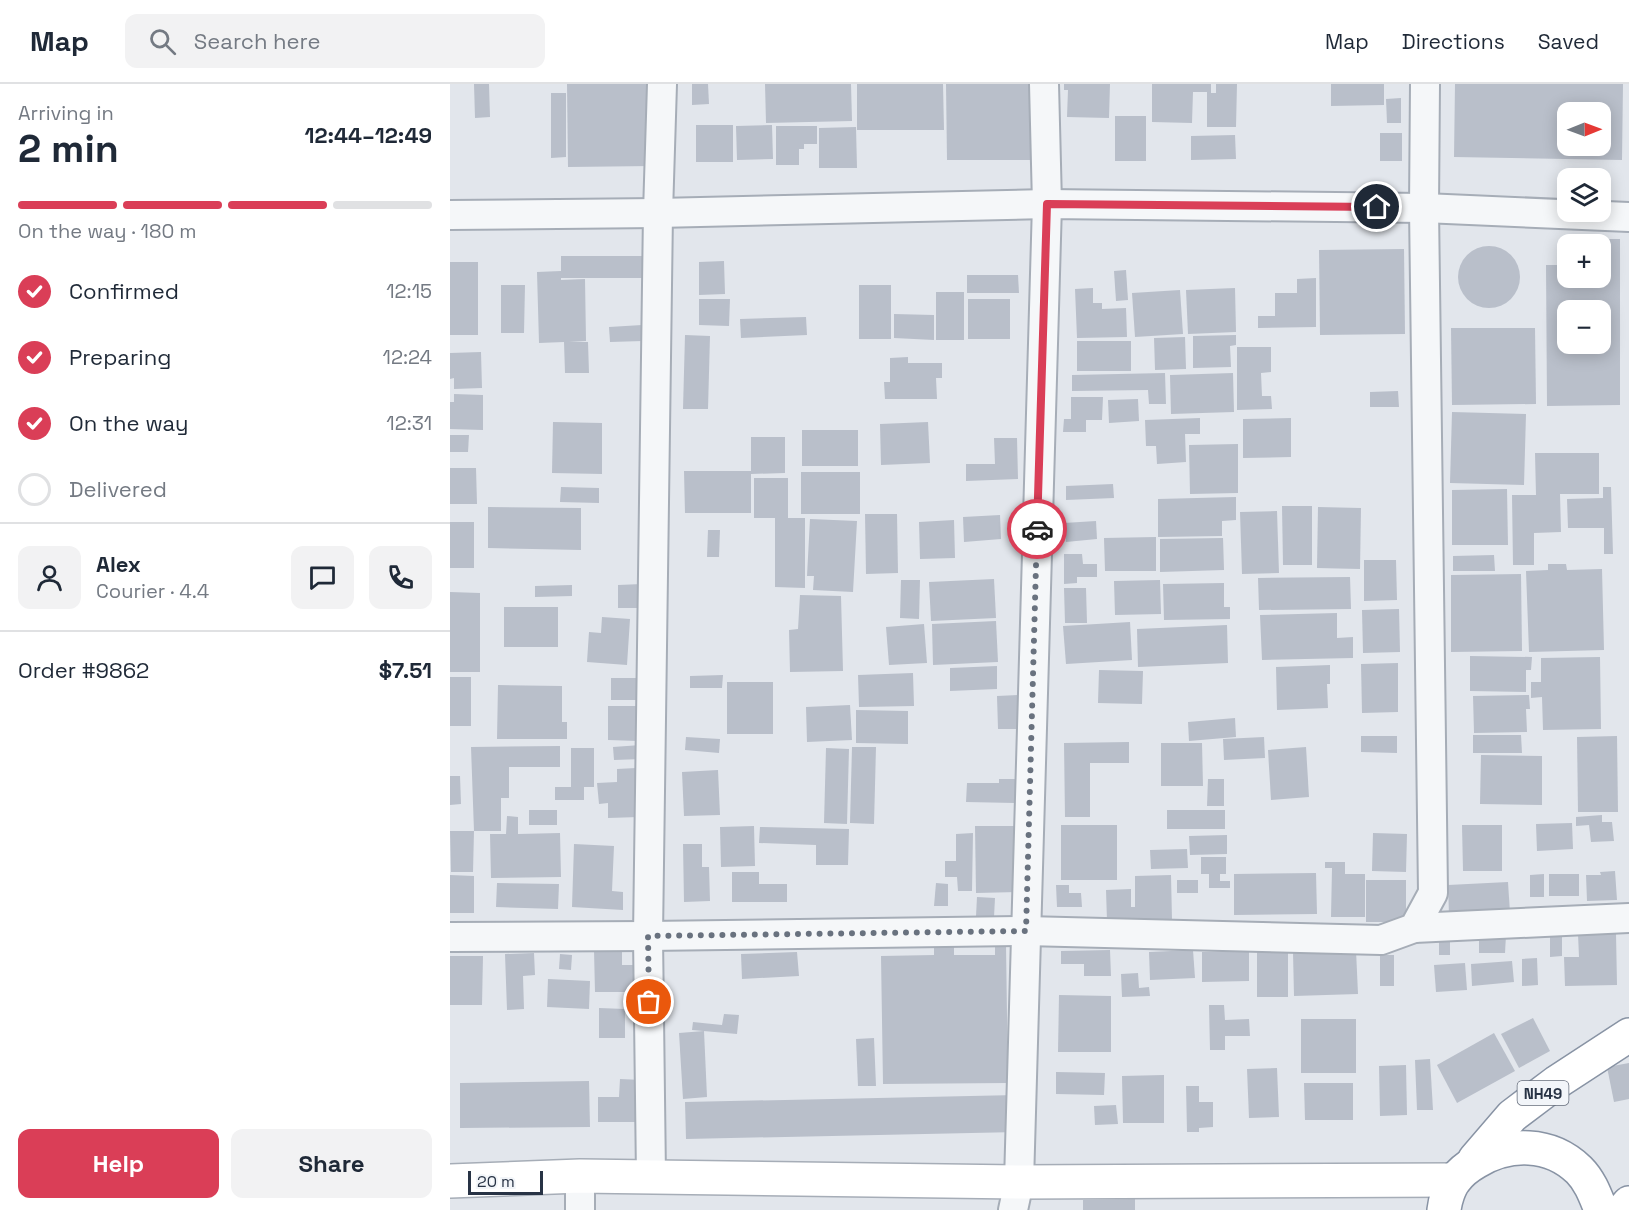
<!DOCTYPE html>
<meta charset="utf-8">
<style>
body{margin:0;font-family:"Space Grotesk",sans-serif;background:#f2f2f3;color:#1f2937;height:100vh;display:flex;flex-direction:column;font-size:22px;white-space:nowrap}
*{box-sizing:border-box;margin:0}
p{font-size:20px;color:#747a83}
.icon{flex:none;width:33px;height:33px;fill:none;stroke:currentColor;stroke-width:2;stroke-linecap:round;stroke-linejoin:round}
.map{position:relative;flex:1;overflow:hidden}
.details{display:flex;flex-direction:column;background:#fff;width:450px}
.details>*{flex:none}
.needle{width:39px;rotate:89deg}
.controls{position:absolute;left:1107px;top:18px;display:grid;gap:12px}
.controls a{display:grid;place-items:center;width:54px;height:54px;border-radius:12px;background:#fff;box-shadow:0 3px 15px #0003;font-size:30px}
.scale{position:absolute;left:18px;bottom:15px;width:75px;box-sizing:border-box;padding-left:6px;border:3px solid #283345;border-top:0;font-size:16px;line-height:21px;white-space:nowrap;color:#283345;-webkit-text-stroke:4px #f2f5f9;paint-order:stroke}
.pin{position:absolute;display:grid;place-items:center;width:51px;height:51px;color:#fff;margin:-26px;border:3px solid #fff;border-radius:50%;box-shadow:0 2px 6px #0007}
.courier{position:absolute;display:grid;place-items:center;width:60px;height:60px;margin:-30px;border:4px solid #da3e57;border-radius:50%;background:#fff;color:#222;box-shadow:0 2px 8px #0007}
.summary em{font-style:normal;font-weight:700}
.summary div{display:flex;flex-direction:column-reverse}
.summary{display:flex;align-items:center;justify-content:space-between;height:102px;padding:0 18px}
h1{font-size:39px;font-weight:700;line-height:45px}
.bar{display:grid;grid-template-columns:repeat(4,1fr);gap:9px 6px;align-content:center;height:72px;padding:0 18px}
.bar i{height:8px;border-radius:4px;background:#e0e1e3}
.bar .selected{background:#da3e57}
.bar p{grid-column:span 4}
.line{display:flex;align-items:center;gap:15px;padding:0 18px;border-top:2px solid #e0e1e3}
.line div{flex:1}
.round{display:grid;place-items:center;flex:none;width:63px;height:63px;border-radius:12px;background:#f2f2f3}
ol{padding:0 18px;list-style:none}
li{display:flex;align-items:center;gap:18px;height:66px}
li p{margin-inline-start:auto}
li .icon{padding:6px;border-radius:50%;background:#da3e57;color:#fff;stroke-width:4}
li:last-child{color:#747a83}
li i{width:33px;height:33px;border:3px solid #e0e1e3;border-radius:50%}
.button{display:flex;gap:12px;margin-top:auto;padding:12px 18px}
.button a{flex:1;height:69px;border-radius:12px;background:#da3e57;color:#fff;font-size:24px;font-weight:700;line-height:69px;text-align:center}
.button a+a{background:#f2f2f3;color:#1f2937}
header{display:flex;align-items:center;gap:36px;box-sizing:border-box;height:84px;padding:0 30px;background:#fff;border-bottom:2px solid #e0e1e3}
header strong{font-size:28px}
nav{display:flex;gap:33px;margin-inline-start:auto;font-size:21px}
.search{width:420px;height:54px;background:#f2f2f3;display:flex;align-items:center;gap:15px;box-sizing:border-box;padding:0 21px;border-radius:12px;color:#747a83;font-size:22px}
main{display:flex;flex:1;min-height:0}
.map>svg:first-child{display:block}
</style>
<header>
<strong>Map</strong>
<div class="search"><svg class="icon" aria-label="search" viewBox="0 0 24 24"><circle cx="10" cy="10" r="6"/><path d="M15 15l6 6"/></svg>Search here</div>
<nav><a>Map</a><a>Directions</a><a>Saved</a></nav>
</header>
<main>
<section class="details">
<div class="summary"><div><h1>2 min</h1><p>Arriving in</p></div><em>12:44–12:49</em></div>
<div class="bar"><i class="selected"></i><i class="selected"></i><i class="selected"></i><i></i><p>On the way · 180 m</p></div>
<ol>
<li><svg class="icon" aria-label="check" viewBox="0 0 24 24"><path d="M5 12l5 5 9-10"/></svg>Confirmed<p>12:15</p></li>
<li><svg class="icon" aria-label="check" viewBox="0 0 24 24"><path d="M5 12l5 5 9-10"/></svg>Preparing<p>12:24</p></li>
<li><svg class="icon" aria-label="check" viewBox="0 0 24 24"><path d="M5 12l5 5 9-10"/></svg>On the way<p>12:31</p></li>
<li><i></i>Delivered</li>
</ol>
<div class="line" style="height:108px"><a class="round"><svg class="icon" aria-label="person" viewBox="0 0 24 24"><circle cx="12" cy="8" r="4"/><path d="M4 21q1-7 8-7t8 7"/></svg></a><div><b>Alex</b><p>Courier · 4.4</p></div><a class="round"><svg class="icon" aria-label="chat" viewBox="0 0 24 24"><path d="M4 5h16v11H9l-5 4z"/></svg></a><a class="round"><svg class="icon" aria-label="phone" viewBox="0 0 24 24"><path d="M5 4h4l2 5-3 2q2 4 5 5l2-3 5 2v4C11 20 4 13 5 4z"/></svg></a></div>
<div class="line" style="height:78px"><div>Order #9862</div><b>$7.51</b></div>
<div class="button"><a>Help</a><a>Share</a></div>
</section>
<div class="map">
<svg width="1179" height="1126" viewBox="0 0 1179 1126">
<rect width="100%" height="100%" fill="#e2e6ec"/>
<g fill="#b9bfca" fill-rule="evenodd">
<path d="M24 0H39L40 33 25 34Z"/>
<path d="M117 0H201L202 82 118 83Z"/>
<path d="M242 0H258L259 20 242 21Z"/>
<path d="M315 0H401L402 37 316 39Z"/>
<path d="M407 0H493L494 46H407Z"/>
<path d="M496 0H583V76H497Z"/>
<path d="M614 0H660L659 34 617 33 618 6H614Z"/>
<path d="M702 0H761V9H766V0H787L786 43H757V8H743L742 39 702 38Z"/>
<path d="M881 0H934V21L881 22Z"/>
<path d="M1005 0H1173L1172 76 1004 73ZM1118 28H1150V62H1118Z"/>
<path d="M101 9H116V73L101 74Z"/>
<path d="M951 14V39H937L936 15Z"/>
<rect x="665" y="32" width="31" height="45"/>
<rect x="246" y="41" width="37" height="37"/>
<path d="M322 41 323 75 287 76 286 42Z"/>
<path d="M326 42H367V60H354V65H349V81H326Z"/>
<path d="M406 43 407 84H369V44Z"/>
<rect x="930" y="49" width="22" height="28"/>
<path d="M785 51 786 75 741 76V52Z"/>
<path d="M1113 155H1170V321L1097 322 1096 181H1114ZM1118 160H1150V194H1118ZM1118 226H1150V260H1118Z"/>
<circle cx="1039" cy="193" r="31"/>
<path d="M954 165 955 250 870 251 869 166Z"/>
<path d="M111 172H197L198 194H111V196L135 195 136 257 119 258H138L139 289H115L114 258 89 259 87 188 111 187Z"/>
<path d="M274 177 275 210 249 211V178Z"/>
<rect x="0" y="178" width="28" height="73"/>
<path d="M676 186 678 216 666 217 664 187Z"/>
<path d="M517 191H568L569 209H517Z"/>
<path d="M866 194V243L808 244V232H825V209H847V195Z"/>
<path d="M51 201H75L74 249H51Z"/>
<rect x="409" y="201" width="32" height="54"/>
<path d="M643 204V219H652V225L676 224 677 253 627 254 625 205Z"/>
<path d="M785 204 786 248 738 250 736 206Z"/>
<path d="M730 206 733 250 685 253 682 209Z"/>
<rect x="486" y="208" width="28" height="48"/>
<path d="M249 215H280L279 242 249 241Z"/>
<rect x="518" y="215" width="42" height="40"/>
<path d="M444 230 484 231V256L444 254Z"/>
<path d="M356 233 357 251 291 254 290 235Z"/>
<path d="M192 241 193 257 160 258 159 243Z"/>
<path d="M1001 244H1085L1086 320 1002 321Z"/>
<path d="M235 251 260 252 258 325H233Z"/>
<path d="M786 251V261L780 262 781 283 743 284V252Z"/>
<path d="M735 253 736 285 705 286 704 254Z"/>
<rect x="627" y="257" width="54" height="30"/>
<path d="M787 263H821V288L811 289 812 312H821L822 325 787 326Z"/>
<path d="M31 268 32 304 4 305V294L0 295V269Z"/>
<path d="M458 273V279H492V294H486L487 315H435L434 298H440V274Z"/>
<path d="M715 289 716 320H699L698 306 622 307V291Z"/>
<path d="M783 289 784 328 721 330 720 291Z"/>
<path d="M948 307 949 323H920V308Z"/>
<path d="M4 310 33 311V346L0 345V318H4Z"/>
<path d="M621 313H653L652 336H636V348H613L614 335H621Z"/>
<path d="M688 315 689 337 659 339 658 316Z"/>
<path d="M1002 328 1076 330 1074 401 1000 399Z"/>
<path d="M750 334V350H735L736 378 707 380 706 362H696L695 336Z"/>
<path d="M841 334V373L793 374V335Z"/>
<path d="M103 338 152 339V390L102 389Z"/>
<path d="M478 338 480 379 431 381 430 340Z"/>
<rect x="352" y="346" width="56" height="36"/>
<path d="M0 351H19L18 368H0Z"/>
<path d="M301 353H335V389L301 390V429H235L234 387H301Z"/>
<path d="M544 354H567L568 395 516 397V380H545Z"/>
<path d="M788 360V409L740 410 739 361Z"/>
<path d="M1085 369H1149V410H1110L1111 448 1084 449V481H1063L1062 411H1086Z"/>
<path d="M0 384H26L27 420H0Z"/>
<rect x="351" y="388" width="59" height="42"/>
<path d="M304 394H338V434H355V504L325 503V434H304Z"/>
<path d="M663 400 664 414 616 416V402Z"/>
<path d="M111 403 149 404V419L110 418Z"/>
<path d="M1153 403H1161L1163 470H1154V444H1118L1117 415 1153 414Z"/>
<path d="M1057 405 1058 461H1002V406Z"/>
<path d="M786 413V436L772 437V452L708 453V415Z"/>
<path d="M832 422H862V481H833Z"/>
<path d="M38 423 131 424V466L38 464Z"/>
<path d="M868 423 911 424 910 485 867 484Z"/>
<path d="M827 427 829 489 792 490 790 428Z"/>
<path d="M415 430H447L448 489 416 490Z"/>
<path d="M550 431 551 455 514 458 513 433Z"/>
<path d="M360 435 407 437 403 508 363 506 364 492H357Z"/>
<path d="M504 436 505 474 470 475 469 438Z"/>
<path d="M646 437 647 455 616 458 614 439Z"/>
<rect x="0" y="438" width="24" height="46"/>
<path d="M258 446H270L269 473H257Z"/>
<path d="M706 453V487H655L654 454Z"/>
<path d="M773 454 774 486 710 488V455Z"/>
<path d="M614 470H632L633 480H647V493H627V499L614 500Z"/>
<path d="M1044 471 1045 487H1003V472Z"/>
<path d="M914 476H946L947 516 914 517Z"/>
<path d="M1098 480H1116L1117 486 1152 485 1154 566 1079 568 1076 487 1098 486Z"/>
<path d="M1071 490 1072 567 1001 568V491Z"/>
<path d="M900 493 901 525 809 526 808 494Z"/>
<path d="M544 495 546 534 481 537 479 498Z"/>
<path d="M451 496H470L469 535 450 534Z"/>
<path d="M710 496 711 530 665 531 664 497Z"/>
<path d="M774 499V523H780V535L714 536 713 500Z"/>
<path d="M192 500V524H168V501Z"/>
<path d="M122 501V512L85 513V502Z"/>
<path d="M614 504H636L637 539H615Z"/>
<path d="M0 508 30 509V588H0Z"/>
<path d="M350 511 391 512 393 587 340 588 339 546 348 545Z"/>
<rect x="54" y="523" width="54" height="40"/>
<path d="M949 525 950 568 913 569 912 526Z"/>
<path d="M887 529V554L903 553V574L812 576 810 531Z"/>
<path d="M152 533 180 535 177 581 137 578 139 548 151 549Z"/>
<path d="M546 537 548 578 483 581 482 540Z"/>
<path d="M680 538 682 576 616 580 613 542Z"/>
<path d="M474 540 477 579 439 581 436 543Z"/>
<path d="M777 541 778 579 688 583 687 545Z"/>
<path d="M1020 572 1082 573 1081 586H1076V608L1020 607Z"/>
<path d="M1150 573 1151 645 1093 646 1092 613 1081 614V598H1091V574Z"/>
<path d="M948 579V628L912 629 911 580Z"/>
<path d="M880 581V600H877L878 624 827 626 826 583Z"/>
<path d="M547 582V605L500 607V584Z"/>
<path d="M649 586 693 587 692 620 648 619Z"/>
<path d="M463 589 464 622 409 623 408 591Z"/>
<path d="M273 591 272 604H240V592Z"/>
<rect x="0" y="593" width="21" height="49"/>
<rect x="161" y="594" width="29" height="22"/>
<rect x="277" y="598" width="46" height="52"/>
<path d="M48 601 112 602V638H117V655H47Z"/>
<path d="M570 611 571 645H548L547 612Z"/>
<path d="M1079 611 1080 625H1076L1077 648 1024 649 1023 612Z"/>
<path d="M400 621 402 656 357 658 356 623Z"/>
<path d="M158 622H189L188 657 158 656Z"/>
<path d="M406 626 458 627V660L406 659Z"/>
<path d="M785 634 786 653 739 657 738 638Z"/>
<path d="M1023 651H1071L1072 669H1023Z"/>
<path d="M911 652H947V669L911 668Z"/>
<path d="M1167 652 1168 728H1128L1127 653Z"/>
<path d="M236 653 270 655 269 669 235 666Z"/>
<path d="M814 653 815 674 774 676 773 655Z"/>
<path d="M679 658V679H640V733H615L614 659Z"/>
<path d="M711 659H752L753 702H711Z"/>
<path d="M191 661 192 675 164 676 163 663Z"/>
<path d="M110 662V683H59V714H51V747H24L21 663Z"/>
<path d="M402 663H426L424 740 400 739Z"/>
<path d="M856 663 859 713 821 716 818 666Z"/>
<path d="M121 664H144V703H134V716H105V703H121Z"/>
<path d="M376 664 399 665 397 740 374 739Z"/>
<path d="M1031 671 1092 672V721L1030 720Z"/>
<path d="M186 684 189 733 158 734V719L149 720 147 699 167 698V685Z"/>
<path d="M268 686 270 731 234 732 232 688Z"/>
<path d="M0 692H10L11 720 0 721Z"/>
<path d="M549 695H565V719L516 718 517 699H549Z"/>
<path d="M758 695H774V722H757Z"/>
<rect x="79" y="726" width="28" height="15"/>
<rect x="717" y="726" width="58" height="19"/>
<path d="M1152 731V738H1162L1164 757 1141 758 1139 741 1126 742V733Z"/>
<path d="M57 732 68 733V750L110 749 111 793 41 794 40 750H56Z"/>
<path d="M1122 739 1123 765 1087 767 1086 740Z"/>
<rect x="611" y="741" width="56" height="55"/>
<path d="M1012 741H1052V787H1013Z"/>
<path d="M304 742 305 782 271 783 270 743Z"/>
<path d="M525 742H570V808L526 809Z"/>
<path d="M310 743 399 745 398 781H366V761L309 759Z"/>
<path d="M0 747H24L23 788H1Z"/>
<path d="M523 749 522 807H508L507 793H495V777H506V750Z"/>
<path d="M923 749 957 750 956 788 922 787Z"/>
<path d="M777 751V770L740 771 739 752Z"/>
<path d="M124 760 164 762 162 807 173 808V826L122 823Z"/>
<path d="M233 760H252V783H259L260 817 234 818Z"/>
<path d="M737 765 738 784 701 785 700 766Z"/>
<path d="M751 773H776V790H770V797H780V804H759V790H751Z"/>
<path d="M875 778H895V790H915V833H881L882 784H875Z"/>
<path d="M1165 787 1167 816 1137 817 1136 791H1151L1150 788Z"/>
<path d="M282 788H309V800H337V818H282Z"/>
<path d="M866 789 867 830 784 831V790Z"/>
<path d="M1094 790V813H1080V791Z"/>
<rect x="1099" y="790" width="30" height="22"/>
<path d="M0 791 24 792V829H0Z"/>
<path d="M721 791 722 836 657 837 656 806 681 805V823H685V792Z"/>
<rect x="727" y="796" width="21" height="13"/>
<rect x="916" y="796" width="40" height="42"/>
<path d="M1058 798 1060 829 999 831 998 801Z"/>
<path d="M47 799 109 800 108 825 46 823Z"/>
<path d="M486 799 498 800V822H484Z"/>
<path d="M606 801H619V809H631L632 823H607Z"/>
<path d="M527 813 545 814 544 833 526 832Z"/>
<path d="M1100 848H1112V872L1100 873Z"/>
<path d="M1166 849 1167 901 1115 902 1114 873H1129L1128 850Z"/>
<path d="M1029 851H1056L1055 869H1029Z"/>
<rect x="989" y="852" width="11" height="19"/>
<path d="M484 861H504V871H545V861H556L558 999 433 1000 431 872 484 871Z"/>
<path d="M172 865V881H189L190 908H145L144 866Z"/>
<path d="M660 866 661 892H634V880H611V867Z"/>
<path d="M743 866 745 894 700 896 699 868Z"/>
<rect x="807" y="866" width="31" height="47"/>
<path d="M906 866 908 910 844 912 843 868Z"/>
<path d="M799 867V897L752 898V868Z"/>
<path d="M347 868 349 892 292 895 291 870Z"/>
<path d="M84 869 85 891 73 892 74 925 57 926 55 870Z"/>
<path d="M110 870 122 871 121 886 109 885Z"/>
<rect x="930" y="871" width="14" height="31"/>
<path d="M0 872H33L32 921H0Z"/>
<path d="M1087 874 1088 901 1072 902V875Z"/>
<path d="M1062 877 1064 898 1022 902 1021 880Z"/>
<path d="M1015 879 1017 906 986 908 984 881Z"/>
<path d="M688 889 689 904 699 903 700 912 672 913 671 890Z"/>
<path d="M98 895 140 897 139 925 97 923Z"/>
<path d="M609 911 661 912V968H608Z"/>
<path d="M759 921H774L775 936 799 935 800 952H775V966H760Z"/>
<path d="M149 924 175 925V954H149Z"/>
<path d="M274 930 289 931 287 950 242 946 243 938 272 941Z"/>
<path d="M1083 934 1100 967 1069 984 1051 950Z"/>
<rect x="851" y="935" width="55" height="54"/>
<path d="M254 947 257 1013 233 1015 229 949Z"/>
<path d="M1044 949 1065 987 1007 1019 987 981Z"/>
<path d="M424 954 426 1002H408L406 955Z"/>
<path d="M980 975 983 1026H967L965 976Z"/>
<path d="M1179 979V1015L1164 1018 1157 983Z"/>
<path d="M956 981 957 1031 930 1032 929 982Z"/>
<path d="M827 984 829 1033 799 1034 797 985Z"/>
<path d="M606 988 655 989 654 1011 606 1010Z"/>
<path d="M714 991V1039H673L672 992Z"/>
<path d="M170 995 192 996V1038H148V1013H169Z"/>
<path d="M139 997 140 1043 10 1044V999Z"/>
<path d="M854 999H903V1036H855Z"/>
<path d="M736 1002H749V1018H763V1043L749 1044V1048H737Z"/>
<path d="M567 1011 568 1048 236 1055 235 1018Z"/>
<path d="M666 1021 668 1040 645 1041 644 1022Z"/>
<path d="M685 1115V1126H633V1116Z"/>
</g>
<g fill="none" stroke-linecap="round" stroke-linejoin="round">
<defs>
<g id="minor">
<path d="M0 131 208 129 597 120 974 124 1179 133"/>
<path d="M964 844 1179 834"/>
<path d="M0 853 198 852 576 847 931 856 964 844 983 809 974 124 975 0"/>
<path d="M130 1092V1126"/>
<path d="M201 1093 198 852 208 129 212 0"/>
<path d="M563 1126 569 1098 597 120 594 0"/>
</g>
<path id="secondary" d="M0 1097 130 1092 569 1098 1004 1096"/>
<g id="trunk">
<path d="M1025 1075 1062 1032 1107 998 1179 951"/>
<path d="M994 1126C995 1117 999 1103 1005 1096 1010 1089 1019 1082 1026 1078 1059 1058 1100 1058 1129 1086 1140 1097 1145 1111 1151 1126"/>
<path d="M1173 1126 1179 1119"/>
</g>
</defs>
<use href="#minor" stroke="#a6adb7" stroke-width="32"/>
<use href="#secondary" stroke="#a6adb7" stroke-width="36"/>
<use href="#trunk" stroke="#8893a4" stroke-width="36"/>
<use href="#minor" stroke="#f5f7f9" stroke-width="28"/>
<use href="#secondary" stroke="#fff" stroke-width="33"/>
<use href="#trunk" stroke="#fff" stroke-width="33"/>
</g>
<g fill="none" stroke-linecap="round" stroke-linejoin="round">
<path stroke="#69727f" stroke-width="6" stroke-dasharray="0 10.8" d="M199 918 198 852 576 847 587 445"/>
<path stroke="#da3e57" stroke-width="8" d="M587 445 597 120 927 123"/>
</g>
<g text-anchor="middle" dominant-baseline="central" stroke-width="4.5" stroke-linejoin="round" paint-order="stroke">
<rect fill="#f2f5f9" stroke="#656d7b" stroke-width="1.5" x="1067.5" y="997" width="51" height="24" rx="4.5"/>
<g font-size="15" font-weight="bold" fill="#283345">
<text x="1093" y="1009">NH49</text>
</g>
</g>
</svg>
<div class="controls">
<a><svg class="needle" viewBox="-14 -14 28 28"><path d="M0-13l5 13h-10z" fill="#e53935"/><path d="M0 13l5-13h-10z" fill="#747a83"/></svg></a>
<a><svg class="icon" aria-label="layers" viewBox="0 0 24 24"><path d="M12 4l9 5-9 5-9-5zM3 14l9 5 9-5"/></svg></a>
<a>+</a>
<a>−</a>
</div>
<div class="scale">20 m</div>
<div class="pin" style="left:199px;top:918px;background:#ea580c"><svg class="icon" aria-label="bag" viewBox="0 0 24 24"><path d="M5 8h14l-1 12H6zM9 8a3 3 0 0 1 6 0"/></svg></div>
<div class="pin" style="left:927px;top:123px;background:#1f2937"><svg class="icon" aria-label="home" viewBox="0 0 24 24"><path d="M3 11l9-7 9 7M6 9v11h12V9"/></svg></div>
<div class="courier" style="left:587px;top:445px"><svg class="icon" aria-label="car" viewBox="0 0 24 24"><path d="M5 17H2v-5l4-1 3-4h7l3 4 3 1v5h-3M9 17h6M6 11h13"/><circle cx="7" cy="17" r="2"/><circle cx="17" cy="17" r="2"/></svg></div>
</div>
</main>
